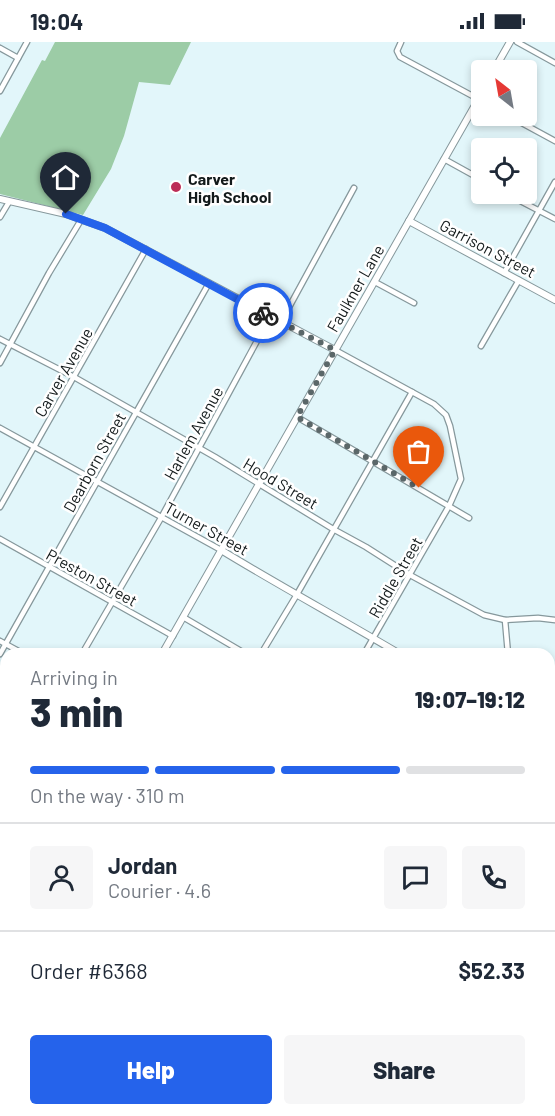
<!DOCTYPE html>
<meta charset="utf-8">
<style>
body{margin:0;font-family:Barlow,sans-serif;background:#f6f6f7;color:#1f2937;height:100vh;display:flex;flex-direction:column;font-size:22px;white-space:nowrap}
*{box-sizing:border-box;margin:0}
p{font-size:20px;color:#747a83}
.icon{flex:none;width:33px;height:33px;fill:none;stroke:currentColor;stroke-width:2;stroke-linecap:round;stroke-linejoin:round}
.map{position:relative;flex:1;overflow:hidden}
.side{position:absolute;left:0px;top:606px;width:555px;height:468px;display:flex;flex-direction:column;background:#fff;border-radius:18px 18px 0 0;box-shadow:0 3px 9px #0003}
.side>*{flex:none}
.needle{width:39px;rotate:329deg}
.tools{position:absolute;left:471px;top:18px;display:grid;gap:12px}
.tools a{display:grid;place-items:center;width:66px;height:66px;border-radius:6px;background:#fff;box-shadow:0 3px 9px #0003;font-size:30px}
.pin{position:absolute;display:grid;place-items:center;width:51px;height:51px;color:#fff;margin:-62px -26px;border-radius:50% 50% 50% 0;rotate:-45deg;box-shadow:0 0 6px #0007}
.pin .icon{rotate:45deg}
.courier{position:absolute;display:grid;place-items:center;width:60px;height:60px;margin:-30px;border:4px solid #2563eb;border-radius:50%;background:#fff;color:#222;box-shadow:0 2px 8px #0007}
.summary em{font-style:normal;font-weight:800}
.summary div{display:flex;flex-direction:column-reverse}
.summary{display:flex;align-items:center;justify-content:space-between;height:102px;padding:0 30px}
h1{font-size:39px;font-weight:800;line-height:45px}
.bar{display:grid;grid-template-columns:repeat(4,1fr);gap:9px 6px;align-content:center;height:72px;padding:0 30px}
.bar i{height:8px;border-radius:4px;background:#e0e1e3}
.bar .active{background:#2563eb}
.bar p{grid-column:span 4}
.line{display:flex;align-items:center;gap:15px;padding:0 30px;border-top:2px solid #e0e1e3}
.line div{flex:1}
.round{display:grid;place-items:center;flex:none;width:63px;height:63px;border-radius:6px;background:#f6f6f7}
.button{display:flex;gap:12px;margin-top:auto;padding:12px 30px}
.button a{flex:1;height:69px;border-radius:6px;background:#2563eb;color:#fff;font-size:24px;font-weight:800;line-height:69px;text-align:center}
.button a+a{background:#f6f6f7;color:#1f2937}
.status{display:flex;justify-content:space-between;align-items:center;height:42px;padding:0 30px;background:#fff;direction:ltr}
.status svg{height:16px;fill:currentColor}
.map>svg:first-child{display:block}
</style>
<div class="status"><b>19:04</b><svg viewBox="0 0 49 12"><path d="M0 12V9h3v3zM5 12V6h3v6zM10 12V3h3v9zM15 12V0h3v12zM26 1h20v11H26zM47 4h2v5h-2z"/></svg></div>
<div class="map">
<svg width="555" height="1074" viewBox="0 0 555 1074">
<rect width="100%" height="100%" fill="#e2f6fa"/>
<path fill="#9ccca6" d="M55 0H191L170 43 139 40 124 94 111 127 83 173 0 152V96L42 18 45 19Z"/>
<path fill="#8492e1" stroke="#626ea6" stroke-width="1.5" d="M6 1037V1068H91L89 1074H0V1038Z"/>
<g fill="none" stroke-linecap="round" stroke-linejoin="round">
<defs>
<g id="minor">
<path d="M401 0 397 9 400 15 482 59"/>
<path d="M517 0 555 21"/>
<path d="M0 6 18 16"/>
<path d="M0 49 27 0"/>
<path d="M509 74 555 99"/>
<path d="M444 117 482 138"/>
<path d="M507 152 555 177"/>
<path d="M0 175 9 160"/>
<path d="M504 231 555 140"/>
<path d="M375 240 414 261"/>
<path d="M281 280 354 146"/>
<path d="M0 297 74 335 215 415 333 487 366 505 410 533 484 573 505 578 538 576 555 578"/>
<path d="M481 304 519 238"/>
<path d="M335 308 434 362 446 373 450 384 461 437 449 464 364 612"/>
<path d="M0 321 49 231 81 178"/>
<path d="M297 375 469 476"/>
<path d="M0 386 221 508"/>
<path d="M0 465 146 207"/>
<path d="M0 497 173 594"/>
<path d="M183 575 246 612"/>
<path d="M505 578 508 612"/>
<path d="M0 599 24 612"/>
<path d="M0 612 209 241"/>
<path d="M82 612 161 476 270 275"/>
<path d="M261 612 296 554 412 350"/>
<path d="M549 723 555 724"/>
<path d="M0 754 6 744"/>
<path d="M549 793 555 794"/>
<path d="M549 969 555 912"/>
<path d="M549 1032H555"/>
<path d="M536 1074 537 1068"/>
</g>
<g id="tertiary">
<path d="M494 28 510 0"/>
<path d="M0 157 66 172 105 186 335 308"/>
<path d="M409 179 555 258"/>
<path d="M221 508C280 544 341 577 400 612"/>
<path d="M162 612 482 51"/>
<path d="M549 649 555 650"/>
<path d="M0 757 6 761"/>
<path d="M549 866 555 867"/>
<path d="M0 874 6 867"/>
</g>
<g id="secondary">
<path d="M0 1010 6 1009"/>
<path d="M0 1019 6 1018"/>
<path d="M166 1068 180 1074"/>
<path d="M198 1068 212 1074"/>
</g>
</defs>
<use href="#minor" stroke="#86989c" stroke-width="7"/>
<use href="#tertiary" stroke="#86989c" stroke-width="8"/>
<use href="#secondary" stroke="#86989c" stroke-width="9"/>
<use href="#minor" stroke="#fff" stroke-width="4.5"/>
<use href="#tertiary" stroke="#fff" stroke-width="6"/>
<use href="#secondary" stroke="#fff" stroke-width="7"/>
</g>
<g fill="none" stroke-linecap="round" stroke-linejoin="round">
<path stroke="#5b6769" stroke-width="6" stroke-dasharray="0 10.8" d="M263 271 335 308 297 375 419 446"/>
<path stroke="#2563eb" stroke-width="8" d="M66 172 105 186 263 271"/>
</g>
<circle fill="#bc2d57" stroke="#fff" stroke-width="2" cx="176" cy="145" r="6"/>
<g text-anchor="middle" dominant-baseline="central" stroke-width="5" stroke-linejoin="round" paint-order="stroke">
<g font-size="16" font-weight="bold" fill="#131a1b" stroke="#fff" text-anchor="start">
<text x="188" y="136">Carver<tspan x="188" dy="18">High School</tspan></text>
</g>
<g font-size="16" fill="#131a1b" stroke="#fff">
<text transform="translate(488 206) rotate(28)">Garrison Street</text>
<text transform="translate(355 246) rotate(-60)">Faulkner Lane</text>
<text transform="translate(63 330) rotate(-60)">Carver Avenue</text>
<text transform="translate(193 391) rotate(-61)">Harlem Avenue</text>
<text transform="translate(94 420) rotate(-61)">Dearborn Street</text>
<text transform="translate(281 441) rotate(31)">Hood Street</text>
<text transform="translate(207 486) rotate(29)">Turner Street</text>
<text transform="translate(92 535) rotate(29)">Preston Street</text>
<text transform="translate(395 535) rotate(-60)">Riddle Street</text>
</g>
</g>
</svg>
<div class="tools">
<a><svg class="needle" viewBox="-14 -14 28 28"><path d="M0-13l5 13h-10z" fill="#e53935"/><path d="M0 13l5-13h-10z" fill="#747a83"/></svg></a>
<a><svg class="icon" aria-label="locate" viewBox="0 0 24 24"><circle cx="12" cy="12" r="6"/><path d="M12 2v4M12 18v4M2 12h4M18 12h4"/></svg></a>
</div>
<div class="pin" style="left:419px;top:446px;background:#ea580c"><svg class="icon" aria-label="bag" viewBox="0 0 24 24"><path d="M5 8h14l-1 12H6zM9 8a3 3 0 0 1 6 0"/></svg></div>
<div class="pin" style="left:66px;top:172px;background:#1f2937"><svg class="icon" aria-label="home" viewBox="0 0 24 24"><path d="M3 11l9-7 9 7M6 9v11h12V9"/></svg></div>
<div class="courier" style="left:263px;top:271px"><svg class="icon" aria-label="bike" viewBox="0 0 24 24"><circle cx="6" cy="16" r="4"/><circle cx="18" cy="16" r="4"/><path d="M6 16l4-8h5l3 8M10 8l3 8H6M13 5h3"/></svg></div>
<section class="side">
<div class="summary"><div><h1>3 min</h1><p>Arriving in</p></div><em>19:07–19:12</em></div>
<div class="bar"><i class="active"></i><i class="active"></i><i class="active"></i><i></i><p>On the way · 310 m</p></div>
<div class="line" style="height:108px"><a class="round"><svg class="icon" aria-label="person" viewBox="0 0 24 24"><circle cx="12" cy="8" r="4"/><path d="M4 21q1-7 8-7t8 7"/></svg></a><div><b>Jordan</b><p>Courier · 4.6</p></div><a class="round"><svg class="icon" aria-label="chat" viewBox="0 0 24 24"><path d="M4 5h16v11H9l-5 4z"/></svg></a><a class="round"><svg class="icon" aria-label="phone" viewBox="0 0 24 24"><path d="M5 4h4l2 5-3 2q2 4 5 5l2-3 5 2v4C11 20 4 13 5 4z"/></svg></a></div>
<div class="line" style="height:78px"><div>Order #6368</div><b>$52.33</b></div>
<div class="button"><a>Help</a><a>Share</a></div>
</section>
</div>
